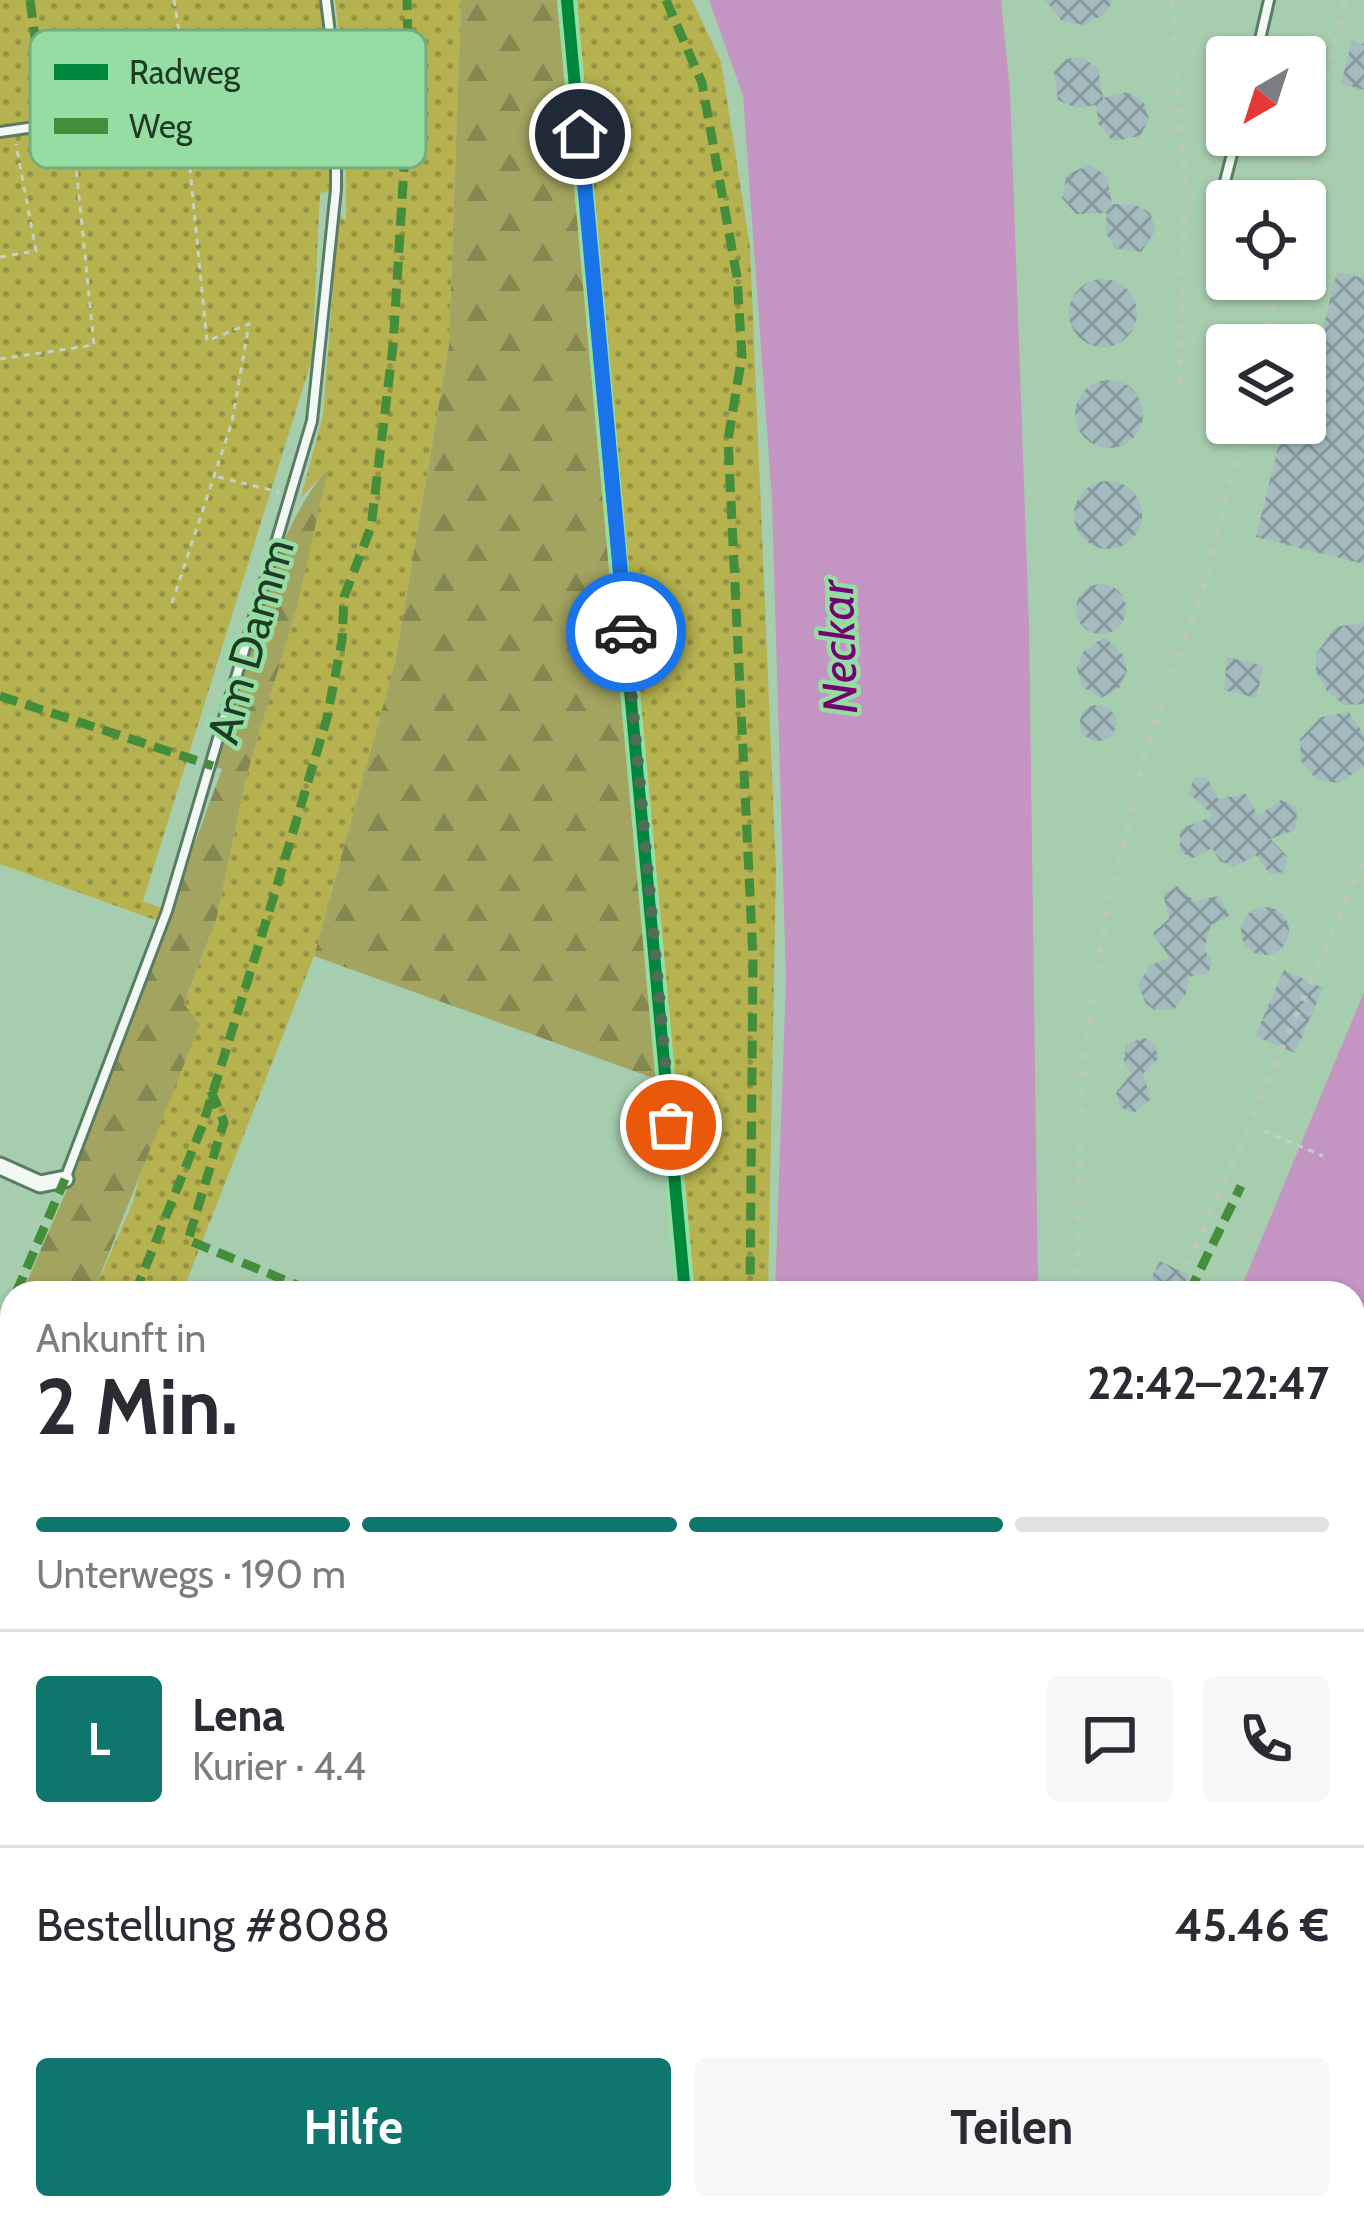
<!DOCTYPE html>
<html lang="de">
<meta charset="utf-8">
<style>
body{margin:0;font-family:Cabin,sans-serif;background:#f7f7f7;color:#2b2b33;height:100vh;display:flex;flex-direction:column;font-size:45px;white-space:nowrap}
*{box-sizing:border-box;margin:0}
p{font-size:39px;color:#7c7c81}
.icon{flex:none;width:66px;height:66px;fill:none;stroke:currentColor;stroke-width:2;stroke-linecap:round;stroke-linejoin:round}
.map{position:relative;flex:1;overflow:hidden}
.drawer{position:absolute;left:0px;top:1281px;width:1365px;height:939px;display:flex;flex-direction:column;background:#fff;border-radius:36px 36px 0 0;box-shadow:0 3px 9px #0004}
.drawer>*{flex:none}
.needle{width:78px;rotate:219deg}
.buttons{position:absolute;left:1206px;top:36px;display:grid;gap:24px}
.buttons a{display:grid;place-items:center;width:120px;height:120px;border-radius:12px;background:#fff;box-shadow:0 3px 9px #0004;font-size:60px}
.pin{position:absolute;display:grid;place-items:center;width:102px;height:102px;color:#fff;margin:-51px;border:6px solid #fff;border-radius:50%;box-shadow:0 3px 12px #0007}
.courier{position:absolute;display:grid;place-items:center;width:120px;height:120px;margin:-60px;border:9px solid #1a73e8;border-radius:50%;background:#fff;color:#222;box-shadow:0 3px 15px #0007}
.overview em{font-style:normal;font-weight:700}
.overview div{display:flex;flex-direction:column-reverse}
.overview{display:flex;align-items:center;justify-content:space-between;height:204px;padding:0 36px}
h1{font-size:78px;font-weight:700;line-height:90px}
.bar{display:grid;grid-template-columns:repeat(4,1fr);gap:18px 12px;align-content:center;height:144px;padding:0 36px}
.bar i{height:15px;border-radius:9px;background:#e1e1e2}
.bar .on{background:#0f766e}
.bar p{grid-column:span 4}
.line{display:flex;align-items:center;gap:30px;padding:0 36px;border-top:3px solid #e1e1e2}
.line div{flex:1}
.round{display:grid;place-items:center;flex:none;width:126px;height:126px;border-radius:12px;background:#f7f7f7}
.button{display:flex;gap:24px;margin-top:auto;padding:24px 36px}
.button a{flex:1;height:138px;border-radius:12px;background:#0f766e;color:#fff;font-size:48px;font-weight:700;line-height:138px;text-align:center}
.button a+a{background:#f7f7f7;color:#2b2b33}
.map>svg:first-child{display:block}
</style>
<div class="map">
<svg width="1364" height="2218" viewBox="0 0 1364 2218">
<defs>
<pattern id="green-dots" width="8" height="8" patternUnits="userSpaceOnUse" patternTransform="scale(3)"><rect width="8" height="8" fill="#b6b24f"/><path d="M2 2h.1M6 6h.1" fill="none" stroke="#939241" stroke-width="1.8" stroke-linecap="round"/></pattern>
<pattern id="forest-firs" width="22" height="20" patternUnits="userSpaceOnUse" patternTransform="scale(3)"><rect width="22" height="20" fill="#a4a461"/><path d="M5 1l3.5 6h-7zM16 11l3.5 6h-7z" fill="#858750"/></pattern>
<pattern id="building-cross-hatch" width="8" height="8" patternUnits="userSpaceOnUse" patternTransform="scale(3)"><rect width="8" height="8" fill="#a4bbc0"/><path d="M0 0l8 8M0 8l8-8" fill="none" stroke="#85999c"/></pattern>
</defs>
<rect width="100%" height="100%" fill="#a6cdae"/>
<g fill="url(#green-dots)">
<path d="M0 0H319L331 87V191L320 193 312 359 143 901 163 909 158 921 0 864Z"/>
<path d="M335 0H461L449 345 395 662 314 956 182 1293H93L133 1202 184 1005 217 917 247 774 297 607 326 471 301 498 323 415 339 214 346 222V85Z"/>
<path d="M567 0H692L721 62 750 247 776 869 768 1293H685Z"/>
<path d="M12 1475V1682L0 1710V1502Z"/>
<path d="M0 2035 12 2040V2208H406L430 2218H0Z"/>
</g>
<g fill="url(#forest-firs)">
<path d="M461 0H567L667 1083 314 956 395 662 449 345Z"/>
<path d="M328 469 297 607 247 774 217 917 184 1004 200 1024 93 1293H22L69 1185 222 769 213 766C239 680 269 533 328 469Z"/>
<path d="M12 1316V1475L0 1502V1344Z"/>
</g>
<g fill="#c494c2">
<path d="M709 0H1001L1010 91 1029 627 1038 1293H775L786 979 772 500 743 95Z"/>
<path d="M1364 992V2218H660L664 2208H1353V1293H1239Z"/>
</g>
<g fill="url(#building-cross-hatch)">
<path d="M1045 0H1113L1105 14 1084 25 1062 21Z"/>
<path d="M1352 41 1364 44V90L1341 84Z"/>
<path d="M1081 57 1098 68 1103 98 1127 92 1144 103 1149 119 1140 136 1113 141 1099 125 1096 105 1076 108 1058 100 1054 72 1066 59Z"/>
<path d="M1090 165 1107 176 1112 204H1134L1150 213 1156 230 1141 252 1114 248 1106 232 1107 213 1076 214 1062 198 1067 174Z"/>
<path d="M1337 272 1364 278V564L1256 537 1284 423H1305V341L1319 345Z"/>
<circle cx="1103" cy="313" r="34"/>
<circle cx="1109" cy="414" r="34"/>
<circle cx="1108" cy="515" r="34"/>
<circle cx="1101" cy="609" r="25"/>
<path d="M1364 622V704L1344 705 1327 691 1316 672V654L1336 627Z"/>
<path d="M1104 637 1123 655 1127 671 1119 688 1101 698 1083 687 1077 668 1083 652Z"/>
<path d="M1227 657 1264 666 1256 698 1224 690Z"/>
<circle cx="1098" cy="723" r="18"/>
<path d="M1349 712 1364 735V767L1338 783 1316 779 1301 761 1300 739 1321 717Z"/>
<path d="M1194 778H1207L1218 799 1246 794 1258 816 1281 800 1297 807 1296 830 1270 839 1287 856 1285 872 1270 874 1256 855 1234 867 1220 861 1212 848 1194 858 1180 852V829L1214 816 1189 793Z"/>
<path d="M1178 886 1194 901 1219 896 1229 916 1211 925 1204 949 1212 962 1208 973 1188 977 1186 994 1174 1009 1155 1010 1146 1004 1138 985 1150 965 1170 958 1153 933 1169 919 1163 893Z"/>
<circle cx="1265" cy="931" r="24"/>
<path d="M1284 970 1323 988 1295 1053 1255 1036Z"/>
<path d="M1145 1038 1155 1044 1158 1059 1143 1074 1151 1099 1134 1113 1120 1107 1116 1093 1131 1074 1124 1061 1126 1044Z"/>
<path d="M1160 1261 1189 1275 1181 1293 1151 1278Z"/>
</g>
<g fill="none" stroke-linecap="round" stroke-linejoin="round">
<defs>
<g id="lane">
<path d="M567 0 685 1293"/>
<path d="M1256 57 1269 0"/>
<path d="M0 132 336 83 326 0"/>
<path d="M1227 260C1207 227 1229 170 1237 135"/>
<path d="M65 1179 167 911 312 421 336 189V83"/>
<path d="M613 2218 617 2208"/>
</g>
<path id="street" d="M0 1166 40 1184 65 1179"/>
</defs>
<use href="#lane" stroke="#5a7c64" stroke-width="14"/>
<use href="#street" stroke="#5a7c64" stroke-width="21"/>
<g stroke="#c5d1c8" stroke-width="3" stroke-dasharray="6 6" stroke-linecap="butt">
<path d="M174 0 189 93"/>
<path d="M0 257 36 251 16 144"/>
<path d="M0 359 94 345 73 136"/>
<path d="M218 477 279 492"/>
<path d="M172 603 232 422 249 324 207 341 185 119"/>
<path d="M1264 1131 1323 1156"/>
</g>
<use href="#lane" stroke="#f2f8f3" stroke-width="8"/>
<use href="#street" stroke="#f2f8f3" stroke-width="15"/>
<g stroke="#bbc6bd" stroke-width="6" stroke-dasharray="6 12" stroke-linecap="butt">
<path d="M1172 0 1185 192 1179 393"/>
<path d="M1298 201 1345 0"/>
<path d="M1264 345 1280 279"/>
<path d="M1188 1265 1364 859"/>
<path d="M1076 1293 1083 1069 1106 915 1150 735 1203 590 1245 423"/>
</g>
<g stroke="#448d3b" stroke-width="9" stroke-dasharray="18 9" stroke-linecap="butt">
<path d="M30 0 47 125"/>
<path d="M666 0 702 83 737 277 742 356 728 440 753 958 750 1293"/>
<path d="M0 696 213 766"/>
<path d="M211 1091 224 1122 188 1240 316 1293"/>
<path d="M16 1293 65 1179"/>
<path d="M135 1293 203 1124 273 899 327 718 342 641 344 597 371 527 393 346 409 86 407 0"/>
<path d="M1189 1293 1241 1186"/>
<path d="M0 1329 12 1302"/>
<path d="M0 1603 12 1576"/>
<path d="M0 2049 12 2056"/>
<path d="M146 2208 151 2218"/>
<path d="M339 2208 365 2218"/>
<path d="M244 2218 248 2208"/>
</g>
<defs>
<path id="cycleway" d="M567 0 685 1293"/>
</defs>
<use href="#cycleway" stroke="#96dda4" stroke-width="20"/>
<use href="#cycleway" stroke="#00873e" stroke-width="12"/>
</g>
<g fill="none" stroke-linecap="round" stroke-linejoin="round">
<path stroke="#4e6f55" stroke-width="12" stroke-dasharray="0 21.6" d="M626 632 671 1125"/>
<path stroke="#1a73e8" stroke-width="15" d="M580 134 626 632"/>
</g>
<g text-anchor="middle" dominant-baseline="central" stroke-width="9" stroke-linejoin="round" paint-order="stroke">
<g font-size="45" fill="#1e3c25" stroke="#96dda4">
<text transform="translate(250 641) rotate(-74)">Am Damm</text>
</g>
<g font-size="48" font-style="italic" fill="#730370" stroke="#96dda4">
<text transform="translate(838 647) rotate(-92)">Neckar</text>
</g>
</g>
<rect x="30" y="30" width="396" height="138" rx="18" fill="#96dda4" stroke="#72ad7e" stroke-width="3"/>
<rect x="54" y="64" width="54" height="16" fill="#00873e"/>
<rect x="54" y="118" width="54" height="16" fill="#448d3b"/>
<g font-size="33" fill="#1e3c25">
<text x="129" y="84">Radweg</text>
<text x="129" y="138">Weg</text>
</g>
</svg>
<div class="buttons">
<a><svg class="needle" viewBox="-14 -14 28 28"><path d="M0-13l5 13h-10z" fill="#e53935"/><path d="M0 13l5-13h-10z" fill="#7c7c81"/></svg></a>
<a><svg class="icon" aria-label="locate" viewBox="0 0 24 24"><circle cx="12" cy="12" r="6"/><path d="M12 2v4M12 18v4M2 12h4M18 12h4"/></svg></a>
<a><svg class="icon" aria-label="layers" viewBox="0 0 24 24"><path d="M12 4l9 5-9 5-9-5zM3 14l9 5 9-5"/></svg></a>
</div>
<div class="pin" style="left:671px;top:1125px;background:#ea580c"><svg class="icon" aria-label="bag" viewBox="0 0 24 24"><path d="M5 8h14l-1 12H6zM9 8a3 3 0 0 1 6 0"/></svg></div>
<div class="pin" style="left:580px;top:134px;background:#1f2937"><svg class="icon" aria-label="home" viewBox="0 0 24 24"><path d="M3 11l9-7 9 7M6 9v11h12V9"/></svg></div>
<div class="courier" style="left:626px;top:632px"><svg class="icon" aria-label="car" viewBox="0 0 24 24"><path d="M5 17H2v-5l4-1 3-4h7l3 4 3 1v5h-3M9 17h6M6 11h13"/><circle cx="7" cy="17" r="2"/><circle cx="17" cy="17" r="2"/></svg></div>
<section class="drawer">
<div class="overview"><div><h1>2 Min.</h1><p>Ankunft in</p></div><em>22:42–22:47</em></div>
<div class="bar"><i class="on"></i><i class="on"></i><i class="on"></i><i></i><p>Unterwegs · 190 m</p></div>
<div class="line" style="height:216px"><b class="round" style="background:#0f766e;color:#fff">L</b><div><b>Lena</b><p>Kurier · 4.4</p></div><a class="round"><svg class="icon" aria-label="chat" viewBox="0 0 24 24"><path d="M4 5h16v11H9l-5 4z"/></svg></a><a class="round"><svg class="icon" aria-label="phone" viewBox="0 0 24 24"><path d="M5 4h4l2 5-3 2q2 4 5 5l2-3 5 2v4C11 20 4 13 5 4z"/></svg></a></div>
<div class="line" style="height:156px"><div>Bestellung #8088</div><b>45.46 €</b></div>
<div class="button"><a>Hilfe</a><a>Teilen</a></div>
</section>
</div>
